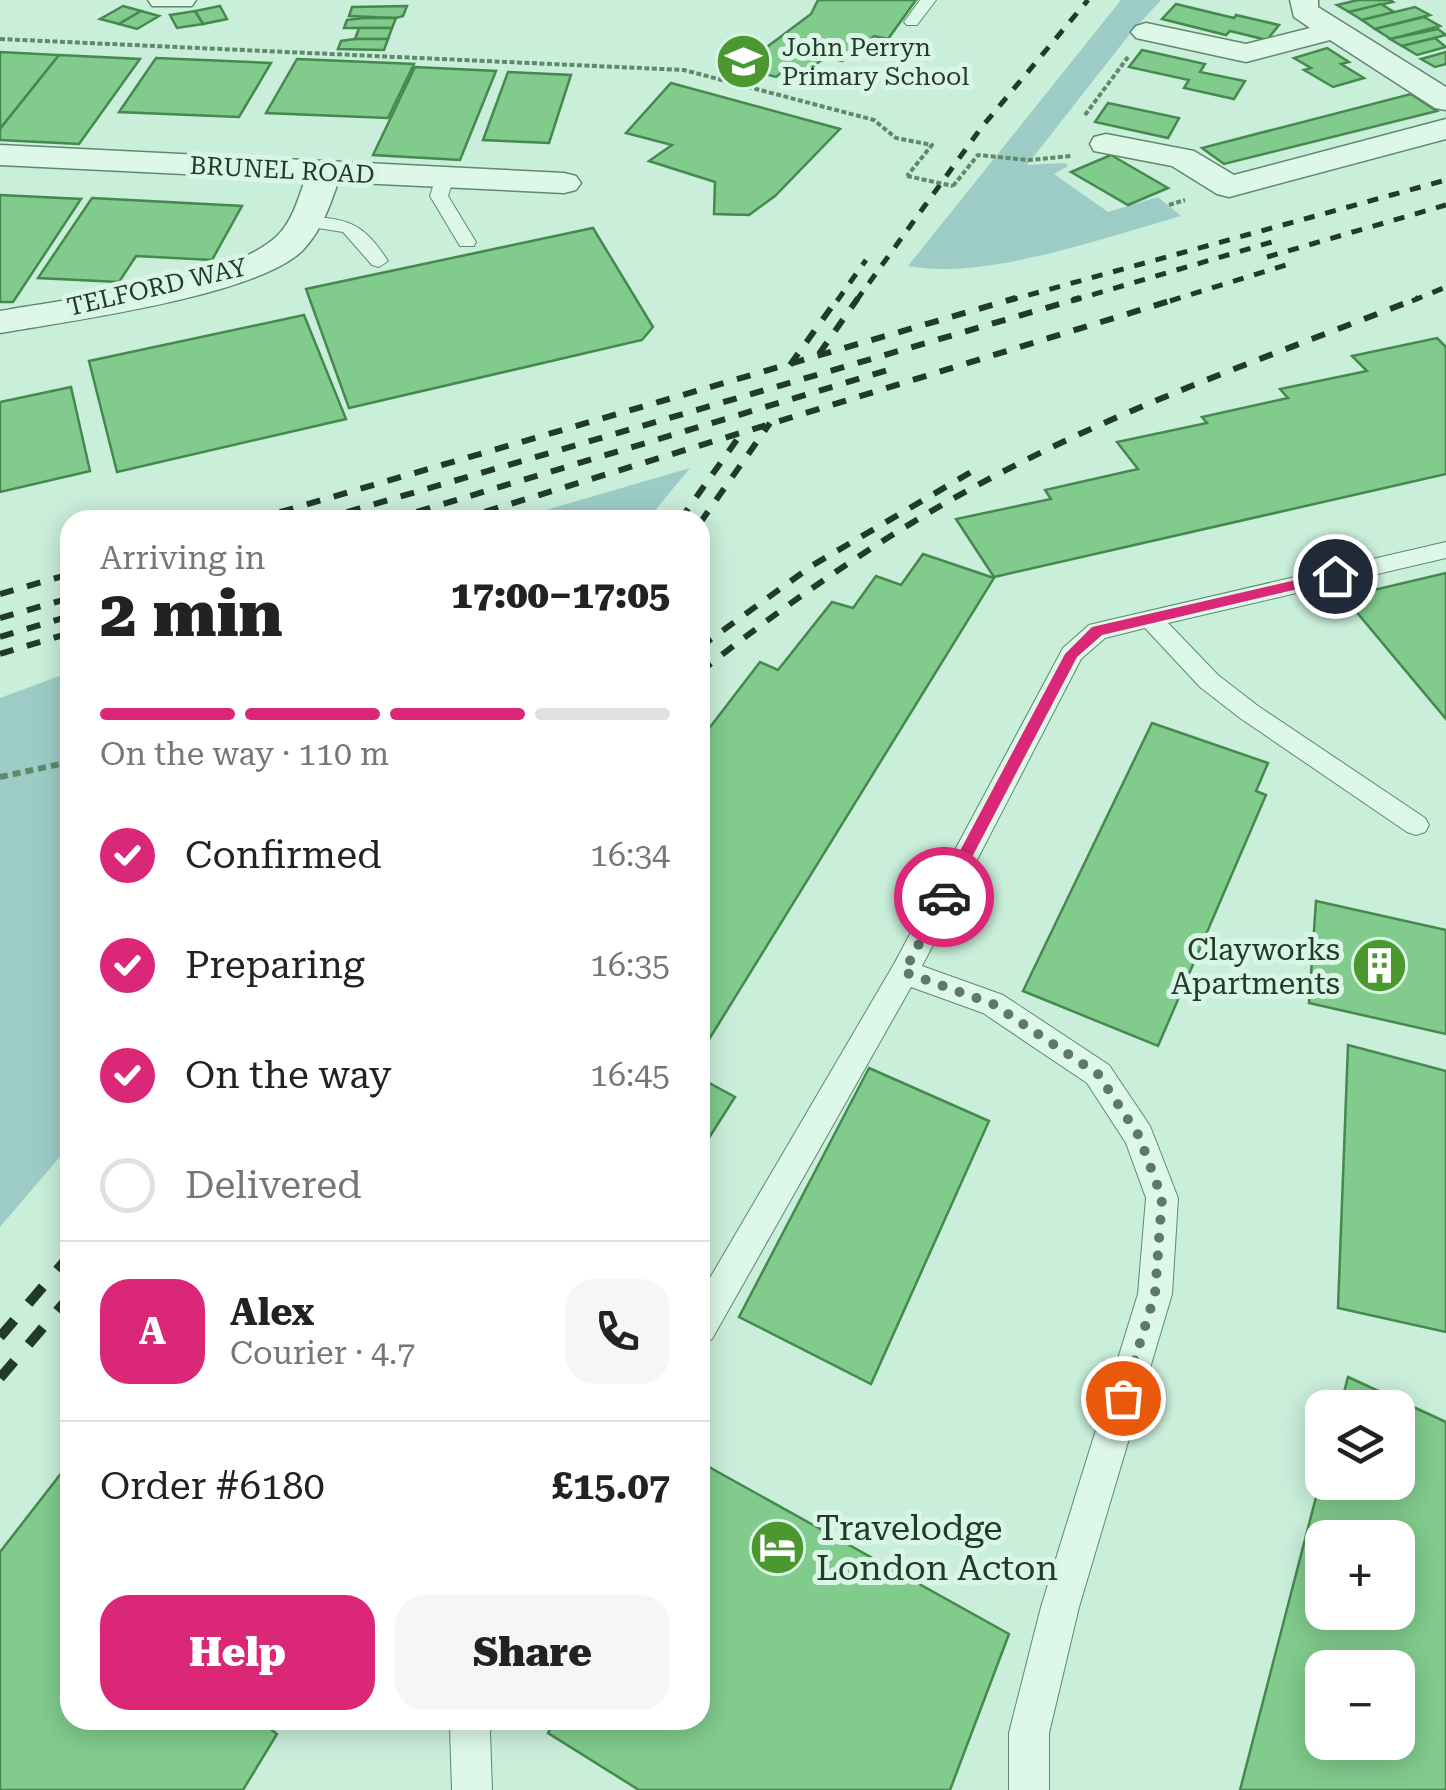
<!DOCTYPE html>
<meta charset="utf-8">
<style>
body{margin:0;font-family:"Roboto Serif",serif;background:#f6f6f6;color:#222;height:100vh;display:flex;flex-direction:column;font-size:38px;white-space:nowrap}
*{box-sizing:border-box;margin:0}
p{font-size:32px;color:#767676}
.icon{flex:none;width:55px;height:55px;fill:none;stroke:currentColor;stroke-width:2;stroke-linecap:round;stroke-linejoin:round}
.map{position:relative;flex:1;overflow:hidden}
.drawer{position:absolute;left:60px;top:510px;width:650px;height:1220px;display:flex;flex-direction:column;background:#fff;border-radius:30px;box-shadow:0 5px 25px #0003}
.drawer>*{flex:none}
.controls{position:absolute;left:1305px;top:1390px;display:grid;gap:20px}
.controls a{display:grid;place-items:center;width:110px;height:110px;border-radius:20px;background:#fff;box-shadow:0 5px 25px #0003;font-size:50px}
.pin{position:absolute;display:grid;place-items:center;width:85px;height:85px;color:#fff;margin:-42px;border:5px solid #fff;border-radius:50%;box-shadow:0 2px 10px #0007}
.courier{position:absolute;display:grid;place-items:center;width:100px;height:100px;margin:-50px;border:8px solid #db2777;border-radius:50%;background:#fff;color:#222;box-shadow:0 2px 12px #0007}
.overview em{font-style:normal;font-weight:800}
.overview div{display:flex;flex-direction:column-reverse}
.overview{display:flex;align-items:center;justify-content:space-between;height:170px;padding:0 40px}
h1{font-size:65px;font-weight:800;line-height:75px}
.bar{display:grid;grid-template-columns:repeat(4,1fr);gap:15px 10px;align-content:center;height:120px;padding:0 40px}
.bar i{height:12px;border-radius:8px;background:#e0e0e0}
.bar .current{background:#db2777}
.bar p{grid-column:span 4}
.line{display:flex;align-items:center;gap:25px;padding:0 40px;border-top:2px solid #e0e0e0}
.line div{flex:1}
.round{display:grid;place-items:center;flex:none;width:105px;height:105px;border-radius:30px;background:#f6f6f6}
ol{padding:0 40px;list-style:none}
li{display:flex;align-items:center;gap:30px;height:110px}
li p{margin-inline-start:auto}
li .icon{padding:10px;border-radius:50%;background:#db2777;color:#fff;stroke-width:4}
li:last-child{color:#767676}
li i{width:55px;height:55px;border:5px solid #e0e0e0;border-radius:50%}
.primary-button{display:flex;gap:20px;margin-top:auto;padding:20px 40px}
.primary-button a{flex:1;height:115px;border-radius:30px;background:#db2777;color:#fff;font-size:40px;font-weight:800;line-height:115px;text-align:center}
.primary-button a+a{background:#f6f6f6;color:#222}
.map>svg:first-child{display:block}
</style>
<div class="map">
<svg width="1446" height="1790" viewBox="0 0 1446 1790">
<rect width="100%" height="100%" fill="#c9eeda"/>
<g fill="#9dccc6">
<path d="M1121 0H1161L1129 35 1027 165 1065 163 1068 166 1054 174 1108 212 1158 197 1181 216C1106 237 984 281 908 266Z"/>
<path d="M690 468 647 520H512Z"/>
<path d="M70 672V1145L0 1227V698Z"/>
</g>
<g fill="#81cb8d" stroke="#45894e" stroke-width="2.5" fill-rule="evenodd">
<path d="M818 0H916L888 39 874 36 842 61 825 57 808 71 790 66 776 77 740 67 811 14Z"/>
<path d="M1358 0H1390L1393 2 1349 12 1337 5Z"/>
<path d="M1176 4 1234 18 1236 15 1279 25 1267 40 1230 31 1226 35 1162 19Z"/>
<path d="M1381 4 1394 12 1362 20 1349 12Z"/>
<path d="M123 6 141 11 119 24 100 19Z"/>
<path d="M220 6 227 19 203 24 195 11Z"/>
<path d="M407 6 403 16 396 18 349 16 352 7Z"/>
<path d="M1415 7 1430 15 1375 29 1362 20Z"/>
<path d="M141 11 159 16 137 29 119 24Z"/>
<path d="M195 11 203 24 177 28 170 15Z"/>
<path d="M1424 17 1440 26 1391 39 1375 29Z"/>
<path d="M363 18H396L392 28H344L347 20Z"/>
<path d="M359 28H392L388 39H355Z"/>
<path d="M1438 29 1446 35 1402 46 1390 39Z"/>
<path d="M1435 38 1446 47 1417 55 1402 46Z"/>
<path d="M355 39H388L384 50 338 49 341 41Z"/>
<path d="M1327 48 1349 62 1341 64 1364 78 1333 87 1304 70 1311 68 1294 58Z"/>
<path d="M1142 50 1205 64 1200 72 1245 81 1234 99 1184 88 1189 80 1129 67Z"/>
<path d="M0 52 59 55 0 129Z"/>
<path d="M1446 52V64L1435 67 1421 59Z"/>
<path d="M59 55 140 59 79 144 0 140V129Z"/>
<path d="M156 58 271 63 239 117 119 112Z"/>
<path d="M297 59 414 64 388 118 266 113Z"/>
<path d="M415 67 496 71 460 160 373 155Z"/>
<path d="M508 72 571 75 549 143 483 140Z"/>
<path d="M671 83 840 129 775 196 749 215 714 214 715 182 649 161 672 145 626 133Z"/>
<path d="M1411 94 1437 111 1224 164 1202 148Z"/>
<path d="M1108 103 1179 118 1168 138 1095 122Z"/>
<path d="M1111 155 1168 188 1128 205 1071 172Z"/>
<path d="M0 195 81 199 13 302H0Z"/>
<path d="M92 198 242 206 212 260 136 256 119 282 38 278Z"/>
<path d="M593 228 653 327 642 340 349 408 306 289Z"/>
<path d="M304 315 346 419 117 472 89 361Z"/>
<path d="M1437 338 1446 347V474L994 577 956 519 1051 499 1045 490 1138 469 1117 442 1207 423 1202 417 1288 398 1280 389 1367 371 1352 356Z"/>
<path d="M71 387 90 471 0 492V402Z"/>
<path d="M923 554 994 578 700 1054V735H704L760 662 778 670 832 602 853 608 876 576 901 585Z"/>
<path d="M1446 573V719L1344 597Z"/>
<path d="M1152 723 1268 763 1256 791 1266 795 1158 1046 1023 991Z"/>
<path d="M1316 901 1446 930V1034L1309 1003Z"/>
<path d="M1348 1045 1446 1071V1332L1338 1308Z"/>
<path d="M869 1068 989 1121 871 1384 739 1317Z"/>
<path d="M700 1078 735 1097 700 1152Z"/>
<path d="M1348 1377 1446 1422V1790H1240L1322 1474V1482H1398V1408H1340ZM1322 1538H1398V1612H1322ZM1322 1668H1398V1742H1322Z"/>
<path d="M70 1462V1720H259L277 1734 243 1790H0V1552Z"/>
<path d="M700 1462 1009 1634 950 1790H639L548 1733 555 1720H700Z"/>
</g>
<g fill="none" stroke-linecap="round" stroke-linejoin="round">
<defs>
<g id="service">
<path d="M920 0H936L917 25H907L904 22Z"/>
<path d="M445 172 454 177 448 196 476 242 474 246H460L430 196 436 177Z"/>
<path d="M305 216C350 219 363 223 388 261L379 267 372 265 343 232 299 225V217Z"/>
<path d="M1446 542V558L1168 623 1218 675 1258 706 1425 818 1429 825 1425 832 1416 835 1407 832 1240 718 1200 687 1145 628 1105 638 1081 659 922 966 1003 995 1109 1065 1150 1126 1178 1198 1172 1294 1079 1607 1049 1733V1790H1009V1733L1041 1607 1138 1294 1146 1198 1126 1143 1087 1083 983 1013 911 987 712 1339 700 1344V1295L894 964 1063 648 1089 625 1097 623Z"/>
<path d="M454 1720H494L490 1732 492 1790H452L450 1728Z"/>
</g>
<g id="minor">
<path d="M148 0H196L192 6H152Z"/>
<path d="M1290 0H1318V7L1446 87V110L1435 108 1330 40 1246 62 1136 38 1131 32 1136 26 1146 23 1246 44 1310 28 1294 17Z"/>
<path d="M1446 119V139L1229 197 1217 194 1172 166 1094 151 1090 144 1094 137 1106 134 1194 151 1234 175Z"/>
<path d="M0 145 564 173 576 176 581 183 576 190 564 193 338 182C330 206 321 231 303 250 257 296 68 321 0 333V311C70 298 227 283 277 236 292 222 298 199 305 180L0 165Z"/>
</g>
</defs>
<use href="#service" stroke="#5e8a6a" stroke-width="2"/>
<use href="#minor" stroke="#5e8a6a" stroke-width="3"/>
<g stroke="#5e8a6a" stroke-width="4" stroke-dasharray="5 2.5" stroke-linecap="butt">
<path d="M0 39 684 70 874 120 896 138 932 145 907 176"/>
<path d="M1085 115 1128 57"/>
<path d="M953 186 978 155 1029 160 1071 156"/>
<path d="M1169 205 1185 200"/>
</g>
<path stroke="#5e8a6a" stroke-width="6" stroke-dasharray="8 5" stroke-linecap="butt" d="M0 777 70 762"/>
<use href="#service" fill="#ddf8e9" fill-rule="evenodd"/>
<use href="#minor" fill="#ddf8e9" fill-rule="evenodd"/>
<g stroke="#213b27" stroke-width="5" stroke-dasharray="11 11" stroke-linecap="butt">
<path d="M1267 257 1446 205"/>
<path d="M837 301 866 260"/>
<path d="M856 301 981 128 1088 0"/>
<path d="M1007 301 1446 180"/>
<path d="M1071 301 1282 239"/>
<path d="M1170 301 1289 264"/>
<path d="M1412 301 1446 287"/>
</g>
<g stroke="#213b27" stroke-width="6" stroke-dasharray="14 14" stroke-linecap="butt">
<path d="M819 354 858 298"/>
<path d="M790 365 838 298"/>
<path d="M253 520 1016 298"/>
<path d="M320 520 1080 298"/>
<path d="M390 520 898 367"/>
<path d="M458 520 1179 298"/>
<path d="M680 520 741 434"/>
<path d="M700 523 770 423"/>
<path d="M0 594 70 574"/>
<path d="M0 618 70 598"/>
<path d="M0 637 70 616"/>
<path d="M700 647 813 565 971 472"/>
<path d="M0 654 70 633"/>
<path d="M700 672C800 593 904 521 1018 464 1147 398 1284 351 1418 298"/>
</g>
<g stroke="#213b27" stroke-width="10" stroke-dasharray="22 22" stroke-linecap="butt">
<path d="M0 1337 70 1255"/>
<path d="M0 1378 70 1296"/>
</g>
<path stroke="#5e8a6a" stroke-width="4" stroke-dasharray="5 2.5" stroke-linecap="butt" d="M907 176 953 186"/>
</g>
<path fill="#db2777" d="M1335 571 1342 576 1340 579 1102 635 1077 657 949 901H938V892L1065 654 1092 627Z"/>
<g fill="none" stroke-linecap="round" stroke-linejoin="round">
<path stroke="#5c7a66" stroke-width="10" stroke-dasharray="0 18" d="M944 897 904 972 993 1004 1098 1074 1139 1136 1162 1198 1155 1294 1123 1398"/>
</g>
<defs>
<symbol id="school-disc" viewBox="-11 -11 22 22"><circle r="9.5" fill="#4b9730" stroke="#d9f5e6"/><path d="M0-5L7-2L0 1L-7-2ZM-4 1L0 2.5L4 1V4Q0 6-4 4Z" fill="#fff"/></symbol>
<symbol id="building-disc" viewBox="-11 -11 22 22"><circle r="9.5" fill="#4b9730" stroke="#d9f5e6"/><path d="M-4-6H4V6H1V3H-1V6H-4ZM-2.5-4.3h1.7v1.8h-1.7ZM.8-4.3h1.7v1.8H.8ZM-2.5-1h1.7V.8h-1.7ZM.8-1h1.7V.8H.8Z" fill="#fff"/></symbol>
<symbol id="hotel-disc" viewBox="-11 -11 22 22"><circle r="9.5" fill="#4b9730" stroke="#d9f5e6"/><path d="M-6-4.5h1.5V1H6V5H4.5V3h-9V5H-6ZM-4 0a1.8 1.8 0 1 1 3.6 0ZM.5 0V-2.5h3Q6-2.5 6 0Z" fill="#fff"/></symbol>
</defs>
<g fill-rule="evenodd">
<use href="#school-disc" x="712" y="30" width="63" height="63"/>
<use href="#building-disc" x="1348" y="934" width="63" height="63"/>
<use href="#hotel-disc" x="746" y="1516" width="63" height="63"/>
</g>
<g text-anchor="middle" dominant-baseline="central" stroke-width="10" stroke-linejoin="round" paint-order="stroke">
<g font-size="25" fill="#213b27" stroke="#d9f5e6" text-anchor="start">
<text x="782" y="47">John Perryn<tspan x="782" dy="29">Primary School</tspan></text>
</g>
<g font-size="25" fill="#213b27" stroke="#d9f5e6">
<text transform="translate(282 170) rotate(3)">BRUNEL ROAD</text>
<text transform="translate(157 287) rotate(-13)">TELFORD WAY</text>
</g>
<g font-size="30" fill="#213b27" stroke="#d9f5e6" text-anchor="end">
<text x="1340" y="949">Clayworks<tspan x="1340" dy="34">Apartments</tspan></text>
</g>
<g font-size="35" fill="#213b27" stroke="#d9f5e6" text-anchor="start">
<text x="816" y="1528">Travelodge<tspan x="816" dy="40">London Acton</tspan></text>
</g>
</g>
</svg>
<div class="controls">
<a><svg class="icon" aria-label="layers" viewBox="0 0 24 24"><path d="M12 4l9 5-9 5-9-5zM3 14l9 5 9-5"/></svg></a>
<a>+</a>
<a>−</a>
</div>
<div class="pin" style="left:1123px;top:1398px;background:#ea580c"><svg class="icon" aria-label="bag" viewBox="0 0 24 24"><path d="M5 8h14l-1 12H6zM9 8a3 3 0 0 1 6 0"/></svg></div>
<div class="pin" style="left:1335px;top:576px;background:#1f2937"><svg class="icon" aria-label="home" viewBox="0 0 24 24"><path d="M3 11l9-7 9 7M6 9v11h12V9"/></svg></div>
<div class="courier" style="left:944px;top:897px"><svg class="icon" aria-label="car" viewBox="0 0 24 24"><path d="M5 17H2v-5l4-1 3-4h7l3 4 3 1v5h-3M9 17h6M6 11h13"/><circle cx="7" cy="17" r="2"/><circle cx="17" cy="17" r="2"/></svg></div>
<section class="drawer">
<div class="overview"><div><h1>2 min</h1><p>Arriving in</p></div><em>17:00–17:05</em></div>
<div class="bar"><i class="current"></i><i class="current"></i><i class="current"></i><i></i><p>On the way · 110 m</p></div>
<ol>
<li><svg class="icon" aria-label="check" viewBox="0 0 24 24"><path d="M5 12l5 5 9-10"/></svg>Confirmed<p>16:34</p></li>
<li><svg class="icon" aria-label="check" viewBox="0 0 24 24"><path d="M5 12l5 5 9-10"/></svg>Preparing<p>16:35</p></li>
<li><svg class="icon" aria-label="check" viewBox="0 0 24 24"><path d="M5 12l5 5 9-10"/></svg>On the way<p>16:45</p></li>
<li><i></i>Delivered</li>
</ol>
<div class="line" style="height:180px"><b class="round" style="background:#db2777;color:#fff">A</b><div><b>Alex</b><p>Courier · 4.7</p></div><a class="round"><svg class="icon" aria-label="phone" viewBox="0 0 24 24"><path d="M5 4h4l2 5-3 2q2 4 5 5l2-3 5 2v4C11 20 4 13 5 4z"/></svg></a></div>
<div class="line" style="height:130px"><div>Order #6180</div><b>£15.07</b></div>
<div class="primary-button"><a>Help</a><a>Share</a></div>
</section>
</div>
